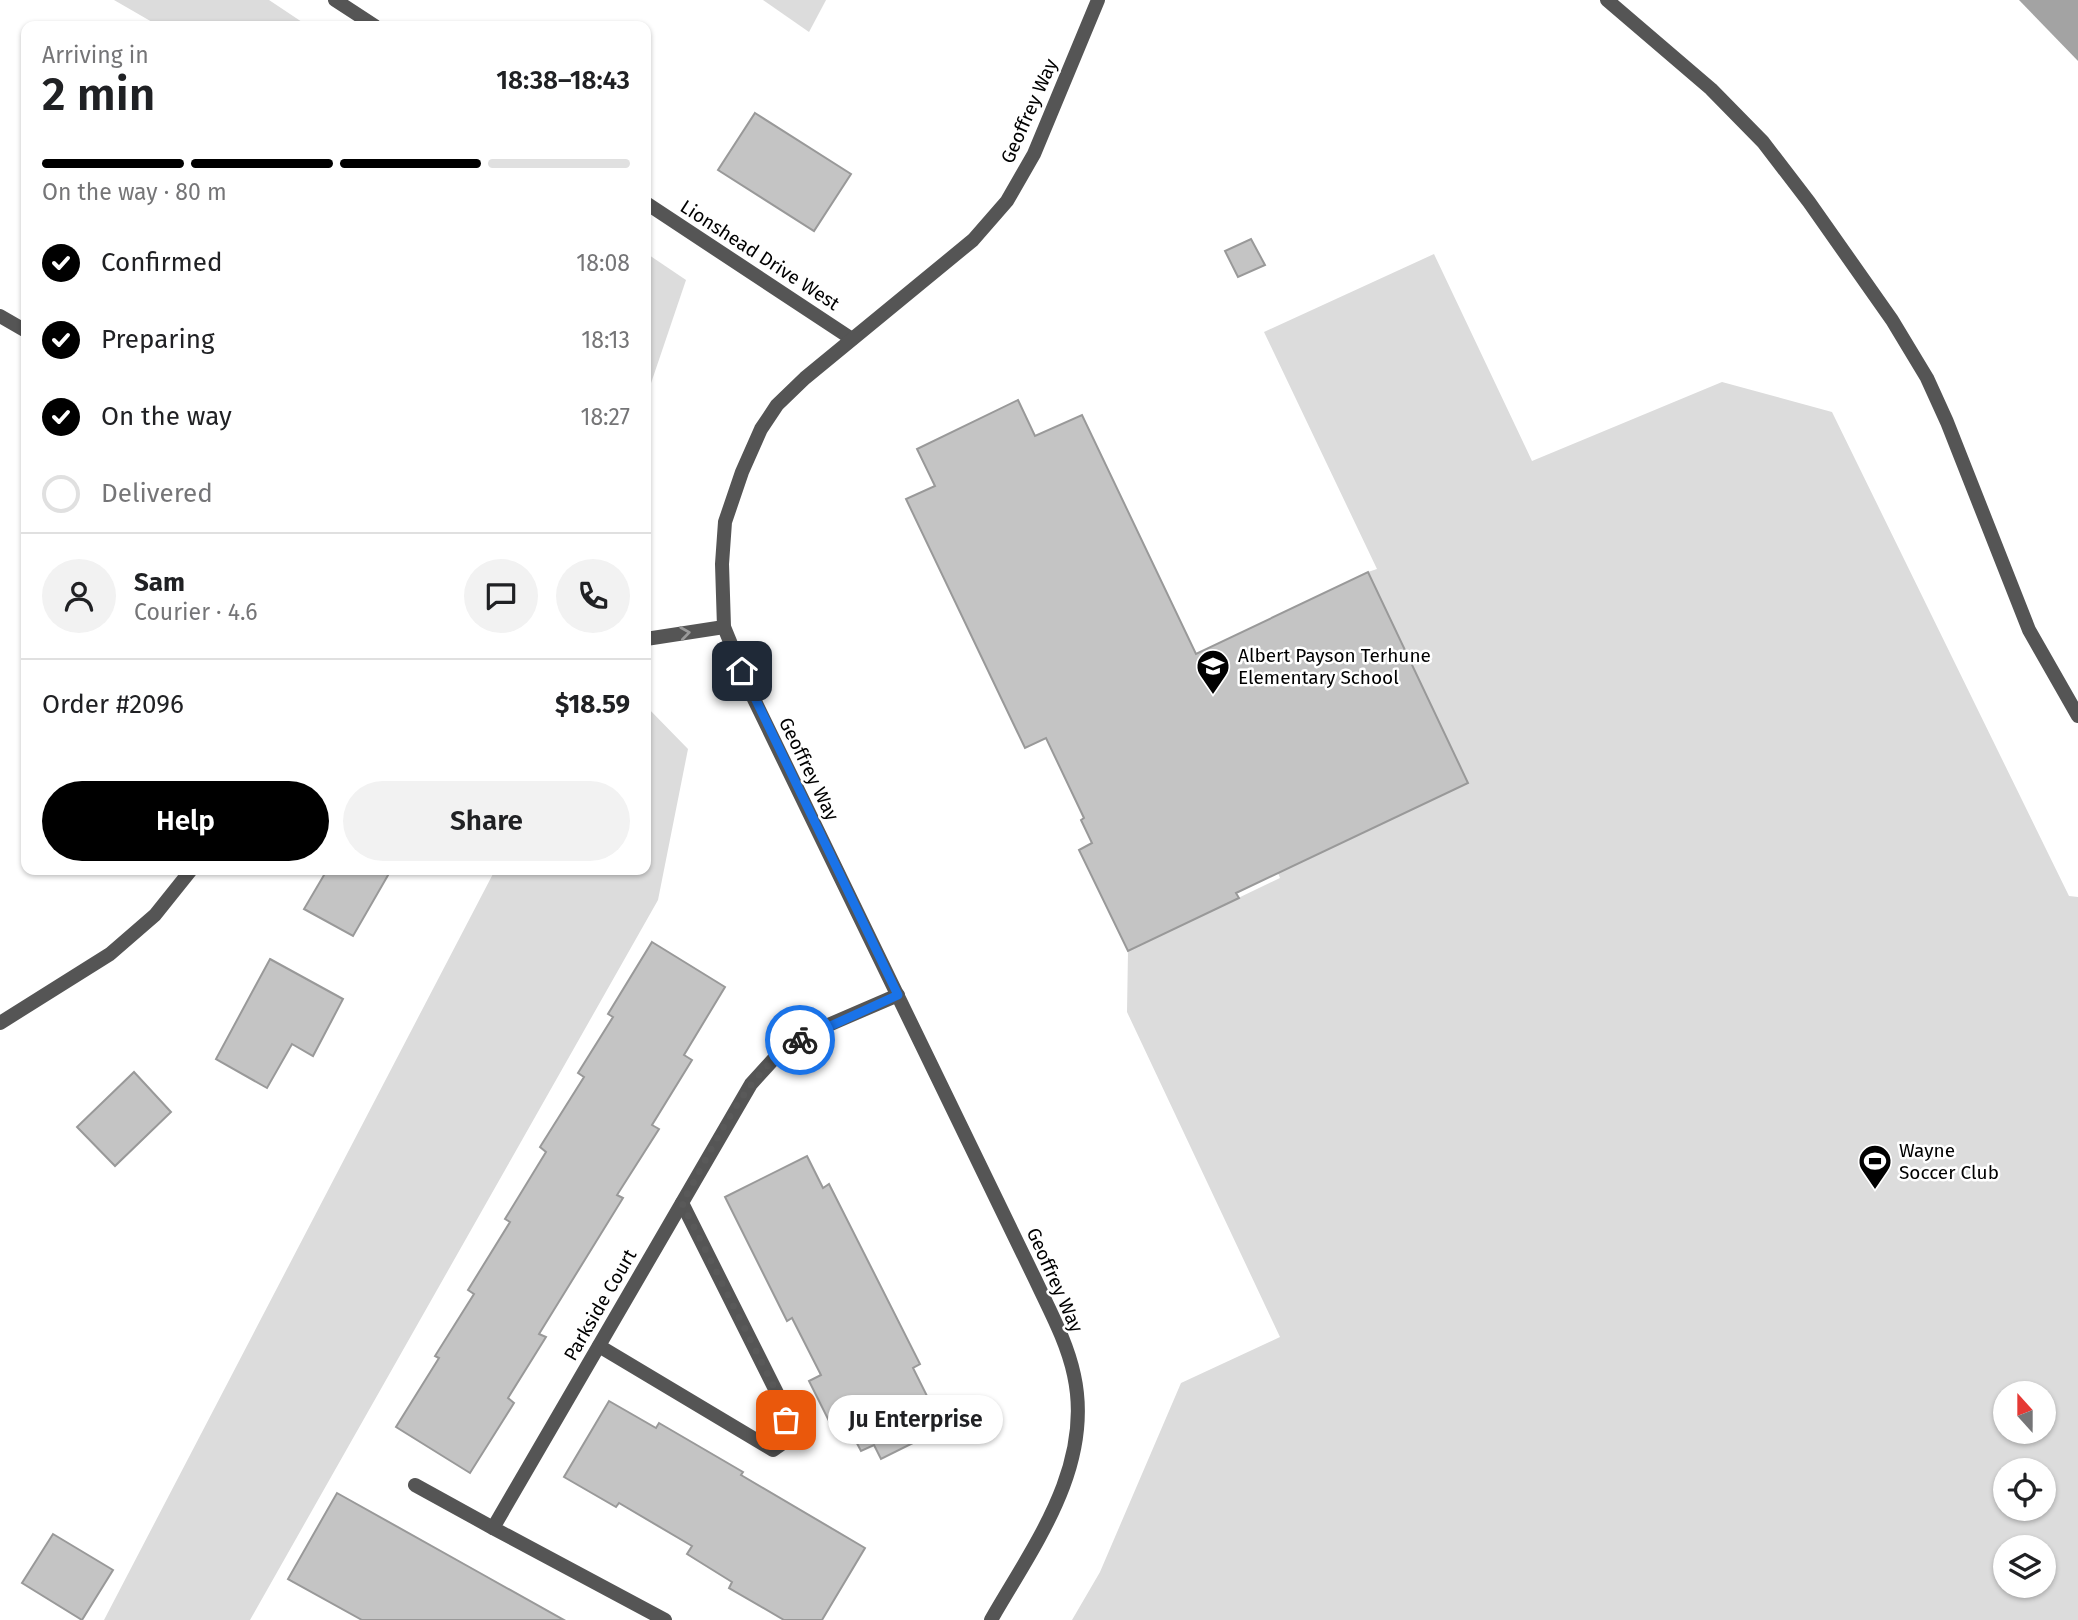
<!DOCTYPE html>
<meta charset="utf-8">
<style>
body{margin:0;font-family:"Fira Sans",sans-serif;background:#f2f2f2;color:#202124;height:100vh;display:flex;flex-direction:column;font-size:26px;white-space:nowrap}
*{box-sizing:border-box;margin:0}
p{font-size:23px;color:#757577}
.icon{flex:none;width:38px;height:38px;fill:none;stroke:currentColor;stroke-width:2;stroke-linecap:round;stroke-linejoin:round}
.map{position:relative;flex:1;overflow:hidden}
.drawer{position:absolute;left:21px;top:21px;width:630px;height:854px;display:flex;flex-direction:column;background:#fff;border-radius:14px;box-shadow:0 2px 5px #0004}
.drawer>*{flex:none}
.needle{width:46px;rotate:339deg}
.fabs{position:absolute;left:1993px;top:1381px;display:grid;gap:14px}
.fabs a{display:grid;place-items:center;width:63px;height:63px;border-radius:50%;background:#fff;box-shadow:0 2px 5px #0004;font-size:35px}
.pin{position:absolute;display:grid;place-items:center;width:60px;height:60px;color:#fff;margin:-30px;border-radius:14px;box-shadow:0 4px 10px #0006}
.courier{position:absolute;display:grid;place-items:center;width:70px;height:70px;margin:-35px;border:5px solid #1a73e8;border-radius:50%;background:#fff;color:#222;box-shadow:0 2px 9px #0007}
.bubble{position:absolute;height:49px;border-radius:24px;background:#fff;box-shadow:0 2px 5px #0004;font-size:23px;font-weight:600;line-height:49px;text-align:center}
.head em{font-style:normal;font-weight:600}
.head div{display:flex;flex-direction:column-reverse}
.head{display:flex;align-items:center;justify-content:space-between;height:119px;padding:0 21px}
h1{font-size:46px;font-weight:600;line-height:52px}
.bar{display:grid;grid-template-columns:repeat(4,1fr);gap:10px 7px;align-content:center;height:84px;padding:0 21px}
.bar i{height:9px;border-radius:5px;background:#e0e0e0}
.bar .active{background:#000}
.bar p{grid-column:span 4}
.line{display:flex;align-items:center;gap:18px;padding:0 21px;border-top:2px solid #e0e0e0}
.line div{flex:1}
.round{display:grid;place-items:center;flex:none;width:74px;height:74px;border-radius:37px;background:#f2f2f2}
ol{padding:0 21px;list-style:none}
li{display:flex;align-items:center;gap:21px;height:77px}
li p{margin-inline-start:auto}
li .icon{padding:7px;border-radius:50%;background:#000;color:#fff;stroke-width:4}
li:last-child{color:#757577}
li i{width:38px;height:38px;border:4px solid #e0e0e0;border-radius:50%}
.cta{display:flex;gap:14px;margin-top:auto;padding:14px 21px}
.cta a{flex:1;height:80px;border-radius:42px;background:#000;color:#fff;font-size:28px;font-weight:600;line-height:80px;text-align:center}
.cta a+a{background:#f2f2f2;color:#202124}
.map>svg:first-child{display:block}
</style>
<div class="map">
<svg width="2078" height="1620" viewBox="0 0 2078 1620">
<rect width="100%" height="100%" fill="#fff"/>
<g fill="#dcdcdc" fill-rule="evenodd">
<path d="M114 0H269L308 26H159Z"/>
<path d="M763 0H826L809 32Z"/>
<path d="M646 253 686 280 646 398Z"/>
<path d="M1434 254 1532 461 1722 382 1832 412 2069 896 2078 897V1620H1072L1100 1572 1181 1383 1280 1337 1127 1012 1128 951 1280 878 1278 873 1468 783 1368 572 1377 569 1264 332ZM2006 1393H2044V1432H2006ZM2006 1470H2044V1508H2006ZM2006 1547H2044V1586H2006Z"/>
<path d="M646 706 688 749 658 900 250 1620H104L495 870H646Z"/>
</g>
<path fill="#a3a3a3" d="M2019 0H2078V61Z"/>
<g fill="#c4c4c4" stroke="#999" stroke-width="2">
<path d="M755 113 851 174 814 231 718 170Z"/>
<path d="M1251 239 1265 265 1238 277 1225 251Z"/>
<path d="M1018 400 1035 436 1082 415 1196 654 1368 572 1468 783 1236 893 1239 898 1128 951 1079 850 1092 843 1081 820 1084 818 1046 738 1025 748 906 499 935 486 917 449Z"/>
<path d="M327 870H391L353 936 304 909Z"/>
<path d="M652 942 725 987 684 1055 692 1060 652 1125 659 1129 617 1195 623 1198 539 1334 546 1337 508 1398 514 1403 470 1473 396 1427 439 1358 435 1356 474 1294 468 1290 510 1222 505 1219 546 1152 540 1147 584 1077 578 1073 613 1017 608 1014Z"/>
<path d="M270 959 343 999 313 1056 292 1044 267 1088 216 1059Z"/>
<path d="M134 1072 171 1112 115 1166 77 1127Z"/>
<path d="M807 1156 823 1188 829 1184 920 1364 913 1368 937 1416 919 1425 925 1437 881 1459 874 1445 861 1451 852 1434 848 1437 839 1419 830 1423 809 1381 821 1375 792 1318 787 1321 725 1197Z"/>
<path d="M609 1401 656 1428 659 1423 743 1472 741 1475 865 1548 822 1620H784L729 1588 732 1582 687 1554 692 1546 619 1503 616 1507 564 1477Z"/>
<path d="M337 1493 480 1573 564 1620H362L288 1579Z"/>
<path d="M53 1534 113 1570 82 1620 22 1583Z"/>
</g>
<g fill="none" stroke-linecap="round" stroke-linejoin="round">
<g stroke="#555" stroke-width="14">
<path d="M1607 0 1711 89 1763 142 1809 202 1892 320 1927 378 1947 422 2029 630 2078 716"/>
<path d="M599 1346 773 1450 790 1438 782 1403 682 1203"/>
<path d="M415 1485 493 1528"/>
</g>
<g stroke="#555" stroke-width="14">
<path d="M335 0 375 26"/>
<path d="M646 203 852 339"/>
<path d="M0 316 26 331"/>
<path d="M646 639 724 627"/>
<path d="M0 1023 110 954 155 915 191 870"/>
<path d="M665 1620 493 1528 751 1084 781 1051 819 1029 898 995"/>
<path d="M991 1620C1034 1545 1094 1466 1074 1375 1067 1342 1050 1311 1036 1281L751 693 724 627 722 564 725 522 742 472 761 429 777 405 805 378 973 240 1007 201 1034 154 1098 0"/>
</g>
</g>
<defs><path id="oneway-chevron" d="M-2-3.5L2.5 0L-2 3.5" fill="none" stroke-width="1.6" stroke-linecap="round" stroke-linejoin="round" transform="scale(1.75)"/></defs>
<use stroke="#999" href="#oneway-chevron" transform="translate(685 633) rotate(-8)"/>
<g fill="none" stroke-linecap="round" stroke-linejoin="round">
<path stroke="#595959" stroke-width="7" stroke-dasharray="0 12.6" d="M786 1420 782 1403 682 1203C714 1148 744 1072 800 1040"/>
<path stroke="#1a73e8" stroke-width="9" d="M742 671 898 995 800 1040"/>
</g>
<defs>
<symbol id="school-pin" viewBox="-11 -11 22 30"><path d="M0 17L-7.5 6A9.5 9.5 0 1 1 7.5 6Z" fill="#000" stroke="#fff"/><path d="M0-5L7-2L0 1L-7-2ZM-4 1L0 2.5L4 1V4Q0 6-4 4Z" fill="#fff"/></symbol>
<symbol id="stadium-pin" viewBox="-11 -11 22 30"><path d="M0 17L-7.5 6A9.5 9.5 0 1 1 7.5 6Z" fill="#000" stroke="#fff"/><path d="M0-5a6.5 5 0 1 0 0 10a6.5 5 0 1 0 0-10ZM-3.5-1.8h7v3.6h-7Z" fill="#fff"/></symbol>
</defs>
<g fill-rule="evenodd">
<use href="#school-pin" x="1194" y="647" width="38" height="52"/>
<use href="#stadium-pin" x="1856" y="1142" width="38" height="52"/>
</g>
<g text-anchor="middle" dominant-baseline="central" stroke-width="5" stroke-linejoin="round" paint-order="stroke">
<g font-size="19" fill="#000" stroke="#fff">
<text transform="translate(1029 111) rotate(-66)">Geoffrey Way</text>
<text transform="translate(760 255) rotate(33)">Lionshead Drive West</text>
<text transform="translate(809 769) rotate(64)">Geoffrey Way</text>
<text transform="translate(1055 1280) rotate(66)">Geoffrey Way</text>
<text transform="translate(600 1305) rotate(-60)">Parkside Court</text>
</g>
<g font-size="19" fill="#000" stroke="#fff" text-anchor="start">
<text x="1238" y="655">Albert Payson Terhune<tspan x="1238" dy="22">Elementary School</tspan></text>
<text x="1899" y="1150">Wayne<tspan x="1899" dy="22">Soccer Club</tspan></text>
</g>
</g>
</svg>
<div class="fabs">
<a><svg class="needle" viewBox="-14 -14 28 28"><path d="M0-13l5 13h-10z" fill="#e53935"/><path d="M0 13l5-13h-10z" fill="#757577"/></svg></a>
<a><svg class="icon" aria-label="locate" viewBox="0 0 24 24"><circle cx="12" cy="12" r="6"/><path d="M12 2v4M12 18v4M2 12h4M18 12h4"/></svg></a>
<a><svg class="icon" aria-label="layers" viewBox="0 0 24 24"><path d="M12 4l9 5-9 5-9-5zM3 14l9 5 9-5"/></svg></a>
</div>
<div class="pin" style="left:786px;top:1420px;background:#ea580c"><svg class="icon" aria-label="bag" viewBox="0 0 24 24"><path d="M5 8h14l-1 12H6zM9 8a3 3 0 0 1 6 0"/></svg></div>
<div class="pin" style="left:742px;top:671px;background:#1f2937"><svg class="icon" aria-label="home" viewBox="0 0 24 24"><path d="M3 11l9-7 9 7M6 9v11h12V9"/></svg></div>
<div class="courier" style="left:800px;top:1040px"><svg class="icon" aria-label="bike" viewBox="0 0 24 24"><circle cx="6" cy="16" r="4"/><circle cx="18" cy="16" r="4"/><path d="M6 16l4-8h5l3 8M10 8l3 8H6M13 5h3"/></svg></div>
<div class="bubble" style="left:828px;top:1395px;width:175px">Ju Enterprise</div>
<section class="drawer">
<div class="head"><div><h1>2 min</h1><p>Arriving in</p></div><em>18:38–18:43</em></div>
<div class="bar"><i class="active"></i><i class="active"></i><i class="active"></i><i></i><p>On the way · 80 m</p></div>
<ol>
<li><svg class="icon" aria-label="check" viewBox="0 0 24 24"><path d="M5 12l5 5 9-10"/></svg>Confirmed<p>18:08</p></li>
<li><svg class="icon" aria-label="check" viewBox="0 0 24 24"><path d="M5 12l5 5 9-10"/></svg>Preparing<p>18:13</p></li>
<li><svg class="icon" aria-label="check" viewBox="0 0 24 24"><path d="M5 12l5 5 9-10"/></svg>On the way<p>18:27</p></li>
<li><i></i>Delivered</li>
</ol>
<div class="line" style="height:126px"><a class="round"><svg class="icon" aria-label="person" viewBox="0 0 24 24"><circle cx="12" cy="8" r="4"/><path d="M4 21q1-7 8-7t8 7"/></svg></a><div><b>Sam</b><p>Courier · 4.6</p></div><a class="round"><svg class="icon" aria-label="chat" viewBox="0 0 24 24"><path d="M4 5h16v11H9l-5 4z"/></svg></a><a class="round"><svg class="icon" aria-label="phone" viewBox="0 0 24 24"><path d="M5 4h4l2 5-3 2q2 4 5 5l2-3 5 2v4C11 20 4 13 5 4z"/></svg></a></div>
<div class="line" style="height:91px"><div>Order #2096</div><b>$18.59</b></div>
<div class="cta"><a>Help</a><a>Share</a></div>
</section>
</div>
